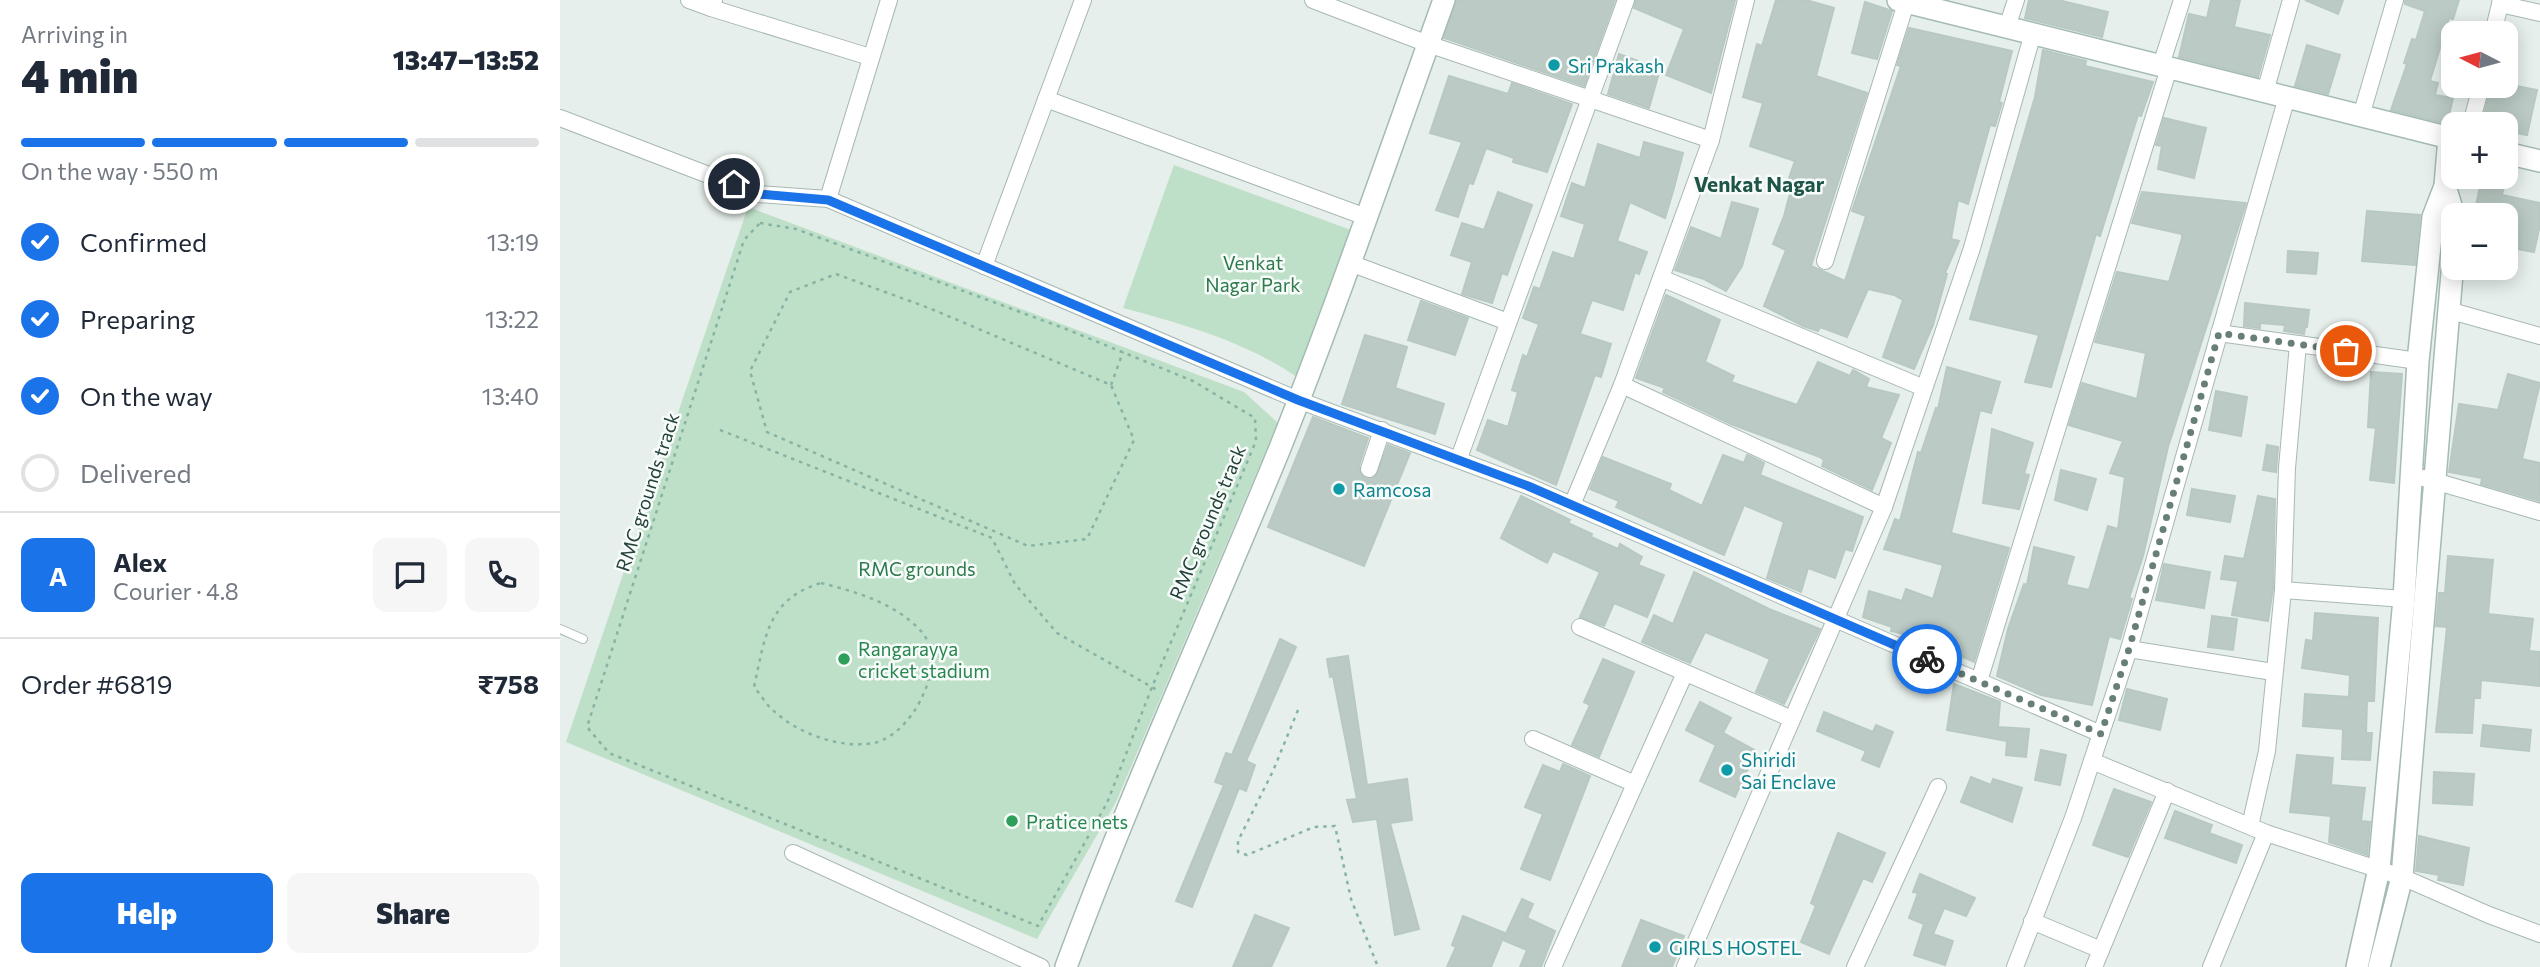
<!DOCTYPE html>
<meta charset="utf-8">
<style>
body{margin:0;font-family:Commissioner,sans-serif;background:#f6f6f7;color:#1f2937;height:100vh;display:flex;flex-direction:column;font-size:26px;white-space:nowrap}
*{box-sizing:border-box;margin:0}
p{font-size:23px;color:#747a83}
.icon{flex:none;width:38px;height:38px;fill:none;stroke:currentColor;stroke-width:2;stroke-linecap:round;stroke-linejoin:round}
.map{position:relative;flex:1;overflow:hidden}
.details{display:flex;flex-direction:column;background:#fff;width:560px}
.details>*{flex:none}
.needle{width:46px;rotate:276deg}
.fabs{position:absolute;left:1881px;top:21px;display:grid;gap:14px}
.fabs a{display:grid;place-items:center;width:77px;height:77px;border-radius:14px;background:#fff;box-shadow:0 4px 18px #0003;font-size:35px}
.pin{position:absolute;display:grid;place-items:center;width:60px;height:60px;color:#fff;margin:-30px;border:4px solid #fff;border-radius:50%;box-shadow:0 2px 7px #0007}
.courier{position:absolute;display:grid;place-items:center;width:70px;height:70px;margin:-35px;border:5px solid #1a73e8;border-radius:50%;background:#fff;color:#222;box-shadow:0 2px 9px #0007}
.overview em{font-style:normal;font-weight:800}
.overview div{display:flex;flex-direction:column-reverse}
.overview{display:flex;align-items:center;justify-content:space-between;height:119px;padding:0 21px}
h1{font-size:46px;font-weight:800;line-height:52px}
.bar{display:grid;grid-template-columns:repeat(4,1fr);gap:10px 7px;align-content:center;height:84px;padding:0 21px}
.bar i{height:9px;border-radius:5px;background:#e0e1e3}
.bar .active{background:#1a73e8}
.bar p{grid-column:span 4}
.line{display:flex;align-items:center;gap:18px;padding:0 21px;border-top:2px solid #e0e1e3}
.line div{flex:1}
.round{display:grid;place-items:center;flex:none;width:74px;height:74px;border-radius:14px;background:#f6f6f7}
ol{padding:0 21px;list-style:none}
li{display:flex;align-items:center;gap:21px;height:77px}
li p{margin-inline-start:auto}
li .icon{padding:7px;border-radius:50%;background:#1a73e8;color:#fff;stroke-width:4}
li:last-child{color:#747a83}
li i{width:38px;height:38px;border:4px solid #e0e1e3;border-radius:50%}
.button{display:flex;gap:14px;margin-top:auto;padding:14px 21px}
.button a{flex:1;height:80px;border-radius:14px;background:#1a73e8;color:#fff;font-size:28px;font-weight:800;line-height:80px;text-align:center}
.button a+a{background:#f6f6f7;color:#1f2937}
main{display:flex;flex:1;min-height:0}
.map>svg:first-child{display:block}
</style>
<main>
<section class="details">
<div class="overview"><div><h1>4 min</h1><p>Arriving in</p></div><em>13:47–13:52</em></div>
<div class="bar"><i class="active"></i><i class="active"></i><i class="active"></i><i></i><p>On the way · 550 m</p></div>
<ol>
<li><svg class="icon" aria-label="check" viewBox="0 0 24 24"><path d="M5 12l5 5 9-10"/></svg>Confirmed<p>13:19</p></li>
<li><svg class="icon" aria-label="check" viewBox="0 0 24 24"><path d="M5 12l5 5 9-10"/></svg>Preparing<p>13:22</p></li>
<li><svg class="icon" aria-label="check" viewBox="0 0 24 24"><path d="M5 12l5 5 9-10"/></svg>On the way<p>13:40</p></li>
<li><i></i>Delivered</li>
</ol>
<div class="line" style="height:126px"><b class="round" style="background:#1a73e8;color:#fff">A</b><div><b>Alex</b><p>Courier · 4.8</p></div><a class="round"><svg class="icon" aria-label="chat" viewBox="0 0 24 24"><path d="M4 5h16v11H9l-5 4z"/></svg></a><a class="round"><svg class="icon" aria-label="phone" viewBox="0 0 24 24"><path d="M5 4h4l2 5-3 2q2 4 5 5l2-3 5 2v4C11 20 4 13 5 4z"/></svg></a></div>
<div class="line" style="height:91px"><div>Order #6819</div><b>₹758</b></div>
<div class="button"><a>Help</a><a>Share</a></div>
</section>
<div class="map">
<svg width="1980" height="967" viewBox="0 0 1980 967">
<rect width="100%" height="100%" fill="#e6efeb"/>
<g fill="#bfe0c8">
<path d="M614 165 791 230 772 289 738 378C687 342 623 324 563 308Z"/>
<path d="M188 207 684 392 718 423 556 802 477 939 6 742Z"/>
</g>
<g fill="#bbcac4" stroke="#b8c9c2" stroke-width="2">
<path d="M897 0H1055L1024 86 884 38Z"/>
<path d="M1076 0H1175L1151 93 1106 75 1124 29 1074 8Z"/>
<path d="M1216 0H1246L1274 8 1256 76 1307 93 1251 266 1285 281 1306 216 1292 211 1341 66 1337 65 1349 28 1452 51 1439 102 1442 103 1435 126 1430 125 1408 204 1398 200 1391 239 1399 241 1385 273 1387 274 1373 325 1354 369 1323 357 1343 300 1334 295 1308 289 1287 337 1260 327 1258 331 1243 326 1204 306 1226 250 1213 244 1224 216 1232 186 1227 184 1235 161 1190 146 1203 103 1183 97 1197 44 1202 46Z"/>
<path d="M1469 0H1498L1548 12 1542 37 1465 18Z"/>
<path d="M1651 0H1680L1674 27 1710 35 1698 77 1619 57 1629 14 1647 18Z"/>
<path d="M1745 0H1783L1778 14Z"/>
<path d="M1845 0H1899L1893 19 1889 18 1870 81 1878 83 1875 95 1893 98 1887 124 1831 110 1847 64 1844 63 1852 39 1856 40 1865 11 1845 4Z"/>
<path d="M1305 2 1332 11 1317 59 1292 53Z"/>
<path d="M1747 45 1780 55 1768 94 1735 86Z"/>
<path d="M1483 50 1526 61 1525 66 1593 82 1581 116 1578 115 1540 236 1536 234 1491 387 1465 382 1479 335 1410 319 1475 97Z"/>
<path d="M1059 54 1100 69 1089 108 1048 94Z"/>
<path d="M889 76 948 94 952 83 1012 104 987 172 953 162 954 158 926 148 913 184 909 183 898 217 876 210 902 142 870 133Z"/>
<path d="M1946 84 1977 90 1967 135 1946 131V124H1922L1931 86Z"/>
<path d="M1604 118 1646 128 1634 178 1598 169 1602 146 1596 145Z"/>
<path d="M1084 142 1123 153 1114 188 1105 218 1070 202 1057 241 1087 252 1079 274 1075 272 1063 310 1032 300 1030 305 1020 334 1051 344 1041 377 1035 375 996 485 917 450 928 420 948 427 958 392 952 390 963 355 967 357 979 324 963 318 974 287 980 289 993 252 1014 259 1025 224 1001 216 1012 183 1025 188 1038 144 1080 158Z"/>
<path d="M1922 177 1945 180 1942 195 1980 203V225L1974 252 1946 247V215H1914Z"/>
<path d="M938 192 972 205 947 275 942 273 932 303 902 294 912 262 891 255 902 223 924 230Z"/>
<path d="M1582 192 1686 203 1608 447 1583 556 1569 598 1572 599 1560 639 1549 636 1532 705 1481 695 1437 676 1448 629 1464 584 1467 585 1474 547 1514 557 1506 585 1529 590 1548 526 1558 529 1565 477 1550 473 1563 441 1509 425 1522 383 1577 399 1586 353 1535 342 1557 272 1609 282 1622 238V234L1572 223Z"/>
<path d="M1172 202 1198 209 1182 266 1166 291 1144 279 1115 270 1131 227 1161 239Z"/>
<path d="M1807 211 1860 215 1855 265 1802 261Z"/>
<path d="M1728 251 1758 253 1756 274 1727 272Z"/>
<path d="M1106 295 1160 320 1145 362 1174 376 1171 382 1237 405 1258 362 1290 376 1293 370 1309 379 1306 387 1339 395 1321 438 1331 443 1312 490 1262 466 1264 460 1260 457 1171 424 1103 392 1105 388 1076 378Z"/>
<path d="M861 301 908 318 895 355 848 340Z"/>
<path d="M1685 303 1749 310 1747 327H1745L1744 334 1724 331 1725 325 1700 323V328L1684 326Z"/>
<path d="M805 335 847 347 835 388 884 404 875 434 782 404Z"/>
<path d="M1387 367 1440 382 1431 413 1420 410 1391 533 1449 548 1414 662 1360 638 1331 631 1332 627 1303 617 1309 591 1342 601 1346 589 1373 599 1383 565 1324 549 1335 519 1340 521 1358 452 1361 453 1376 408 1378 409Z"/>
<path d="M1811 372 1842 374 1834 483 1810 480 1816 428 1808 427Z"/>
<path d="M1948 374 1980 383 1962 459 1980 463V501L1921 484 1922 478 1889 472 1899 404 1938 410Z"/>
<path d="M1656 391 1687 397 1681 436 1649 430Z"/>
<path d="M753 417 808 438 799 466 805 479 816 476 828 445 850 453 804 566 708 527Z"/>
<path d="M1432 429 1473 443 1464 474 1469 475 1459 509 1423 503Z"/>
<path d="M1707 445 1718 447 1716 472 1703 470Z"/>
<path d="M1163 455 1184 463 1187 455 1190 456 1204 463 1200 475 1303 517 1292 551 1285 549 1275 578 1248 568 1241 592 1207 578 1224 522 1184 505 1164 555 1056 507 1059 501 1030 489 1043 457 1111 484 1109 490 1142 506Z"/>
<path d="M1501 470 1536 479 1527 510 1495 500Z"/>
<path d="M1632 489 1675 496 1670 522 1627 515Z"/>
<path d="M961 496 1010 520 1008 523 1032 534 1031 537 1058 549 1060 544 1082 557 1078 565 1104 575 1087 617 1054 603 1044 626 1020 617 1040 572 993 551 987 563 941 538Z"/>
<path d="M1698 496 1715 499 1713 589 1708 621 1672 615 1678 581 1661 579 1665 556 1684 559Z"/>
<path d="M1888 556 1933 560 1928 614 1973 619 1969 651 1980 652 1979 686 1921 680 1920 698H1914L1912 733 1876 732 1887 627 1876 626 1879 593H1885Z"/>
<path d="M1604 564 1650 572 1644 608 1596 600Z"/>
<path d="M1134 572 1209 609 1260 629 1224 704 1196 692 1210 659 1194 652 1145 632 1130 663 1082 642 1094 615 1113 624Z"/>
<path d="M1755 613 1818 618 1814 701H1807L1806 733H1812L1810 760 1782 759 1783 729 1743 726 1745 694 1789 697 1790 675 1742 668 1746 640 1753 641Z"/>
<path d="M1652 616 1677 619 1673 650 1648 647Z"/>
<path d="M720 639 736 647 686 761 695 765 686 791 679 788 632 907 616 901 664 785 655 782 666 753 672 755Z"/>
<path d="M788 656 807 785 847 779 852 820 830 823 859 929 835 935 817 819 793 822 787 800 797 799 773 676 770 677 767 659Z"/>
<path d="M1043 659 1074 672 1039 757 1012 745 1030 705 1024 702Z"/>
<path d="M1394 684 1440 702 1438 727 1469 729 1466 757 1446 755 1447 741 1387 730Z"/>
<path d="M1567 689 1607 699 1600 730 1559 720Z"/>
<path d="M1140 702 1171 718 1163 733 1196 751 1175 797 1140 781 1156 745 1126 730Z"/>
<path d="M1264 712 1313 732 1316 725 1333 732 1319 767 1302 760 1306 751 1257 731Z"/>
<path d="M1923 725 1971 730 1969 751 1921 746Z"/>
<path d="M1481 750 1506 755 1500 785 1475 780Z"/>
<path d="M1737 755 1773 758 1771 785 1805 788 1801 821 1810 822 1807 855 1769 842 1771 816 1730 812Z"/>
<path d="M1003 764 1030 776 990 880 961 869 983 814 965 807 983 765 1000 772Z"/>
<path d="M1874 772 1914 774 1912 805 1873 803Z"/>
<path d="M1411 777 1431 785 1433 779 1462 788 1452 822 1401 802Z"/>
<path d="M1554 789 1591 802 1568 857 1533 845Z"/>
<path d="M1615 811 1652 825 1649 833 1682 845 1676 863 1605 838Z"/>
<path d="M1278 833 1325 853 1312 882 1303 878 1269 954 1241 942 1256 906 1251 903Z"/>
<path d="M1859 836 1909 848 1903 885 1878 880 1879 875 1856 871Z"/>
<path d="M1360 874 1415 898 1406 916 1384 908 1373 934 1393 941 1385 965 1354 955 1364 924 1349 918 1358 893 1353 892Z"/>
<path d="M962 899 973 904 967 918 995 931 981 967H960L967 950 943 940Z"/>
<path d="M695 915 729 928 711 967H673Z"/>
<path d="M903 916 945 933 931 967H887L896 947 892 945Z"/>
<path d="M1081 920 1124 936 1112 967H1062Z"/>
</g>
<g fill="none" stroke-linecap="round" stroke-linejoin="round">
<defs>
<path id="lane" d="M0 629 23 639"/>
<g id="street">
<path d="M129 0 151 8 154 0"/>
<path d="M753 0 868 44 1151 140 1186 0"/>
<path d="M1940 4 1980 13"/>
<path d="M151 8 310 57"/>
<path d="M1447 27 1456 0"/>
<path d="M1933 33 1941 0"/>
<path d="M1601 65 1622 0"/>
<path d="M1705 92 1731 0"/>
<path d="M486 99 806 217"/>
<path d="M1801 116 1835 0"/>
<path d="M0 118 198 194 268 199 738 400 968 486 1541 734"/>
<path d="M1911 124 1921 86"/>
<path d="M1151 140 1062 385 1324 507"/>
<path d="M268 199 329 0"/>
<path d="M1265 261 1347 0"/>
<path d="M790 263 948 322"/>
<path d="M424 266 523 0"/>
<path d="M1101 278 1364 388"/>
<path d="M1888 310 1980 336"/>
<path d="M1659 333 1738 344"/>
<path d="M899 458 1066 0"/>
<path d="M809 469 822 430"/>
<path d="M1864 478 1980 512"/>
<path d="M1012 505 1062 385"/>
<path d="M1723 590 1844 599"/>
<path d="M1020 627 1232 719"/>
<path d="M1569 649 1727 97"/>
<path d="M1419 681 1609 68"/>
<path d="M973 739 1075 784"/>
<path d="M1532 761 1706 833 1842 877 1929 915 1980 934"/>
<path d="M1690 826 1707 751 1723 590 1727 468 1738 344 1858 361"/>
<path d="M233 853 481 967"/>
<path d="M1472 921 1541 950"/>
<path d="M993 967 1125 673"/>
<path d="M1125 967 1324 507 1412 248 1473 33"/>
<path d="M1295 967 1378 787"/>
<path d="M1455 967 1513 818 1569 649 1713 672"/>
<path d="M1534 967 1607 791"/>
<path d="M1651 967 1706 833"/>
</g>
<g id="secondary">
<path d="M1338 0 1894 139"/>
<path d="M1946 153 1980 161"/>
<path d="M1885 186 1894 215"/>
<path d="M506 967C571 791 649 621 720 448 779 300 830 150 884 0"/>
<path d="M1797 967 1819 869 1844 599 1858 361 1873 217 1885 186 1889 138"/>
<path d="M1819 967 1842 877 1894 249"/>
</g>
</defs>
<use href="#lane" stroke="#a8b8b2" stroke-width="10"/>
<use href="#street" stroke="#a8b8b2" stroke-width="18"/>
<use href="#secondary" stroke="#a4bbb3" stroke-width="24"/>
<g stroke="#86b3a5" stroke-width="2.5" stroke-dasharray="3.5 5" stroke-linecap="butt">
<path d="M200 223 236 229 506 329 633 381 695 418 696 441 592 687 547 803 478 926 49 753 27 727 184 240Z"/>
<path d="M276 274 369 308 551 385 574 440 527 539 468 546 207 432 190 371 230 292Z"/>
<path d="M551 385 563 352"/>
<path d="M160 430 432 538 455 584 497 633 597 690"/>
<path d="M261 583C297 592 335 603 361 631 390 663 352 735 314 743 281 749 239 734 215 712 207 706 201 695 194 687 205 638 207 599 261 583Z"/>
<path d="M738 710 713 771 678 841V852L687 855 754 827 775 826 791 899 818 967"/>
</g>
<use href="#lane" stroke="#fff" stroke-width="8"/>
<use href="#street" stroke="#fff" stroke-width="16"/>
<use href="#secondary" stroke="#fff" stroke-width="21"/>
</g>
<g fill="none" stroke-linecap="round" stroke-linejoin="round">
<path stroke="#687f78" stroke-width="7" stroke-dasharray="0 12.6" d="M1367 659 1541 734 1569 649 1659 333 1786 351"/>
<path stroke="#1a73e8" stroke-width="9" d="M174 184 198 194 268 200 738 400 968 486 1367 659"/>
</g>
<g fill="#0f9aa8" stroke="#f7fbf9" stroke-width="2.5">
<circle cx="994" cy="65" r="7"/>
<circle cx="779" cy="489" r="7"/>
<circle cx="1167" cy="770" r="7"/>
<circle cx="1095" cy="947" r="7"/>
</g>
<g fill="#2e9e5b" stroke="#f7fbf9" stroke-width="2.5">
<circle cx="284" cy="659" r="7"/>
<circle cx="452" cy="821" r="7"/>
</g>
<g text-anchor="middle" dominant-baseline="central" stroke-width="5" stroke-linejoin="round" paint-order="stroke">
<g font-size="19" fill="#0d838f" stroke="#f7fbf9" text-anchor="start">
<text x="1008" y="65">Sri Prakash</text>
<text x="793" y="489">Ramcosa</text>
<text x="1181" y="759">Shiridi<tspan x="1181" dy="22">Sai Enclave</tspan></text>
<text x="1109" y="947">GIRLS HOSTEL</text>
</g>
<g font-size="19" fill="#2d7a4b" stroke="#f7fbf9">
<text x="693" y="262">Venkat<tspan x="693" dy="22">Nagar Park</tspan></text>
<text x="357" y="568">RMC grounds</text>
</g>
<g font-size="19" fill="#24423a" stroke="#f7fbf9">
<text transform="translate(87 492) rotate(-72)">RMC grounds track</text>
<text transform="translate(647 522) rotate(-67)">RMC grounds track</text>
</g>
<g font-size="19" fill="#27864d" stroke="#f7fbf9" text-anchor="start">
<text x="298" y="648">Rangarayya<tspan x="298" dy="22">cricket stadium</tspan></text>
<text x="466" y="821">Pratice nets</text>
</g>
<g font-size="21" font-weight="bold" fill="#1f5548" stroke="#f7fbf9">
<text x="1199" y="183">Venkat Nagar</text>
</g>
</g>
</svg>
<div class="fabs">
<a><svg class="needle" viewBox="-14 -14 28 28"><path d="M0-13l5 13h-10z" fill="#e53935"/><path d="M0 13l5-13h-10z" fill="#747a83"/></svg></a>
<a>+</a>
<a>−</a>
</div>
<div class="pin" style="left:1786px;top:351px;background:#ea580c"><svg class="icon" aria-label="bag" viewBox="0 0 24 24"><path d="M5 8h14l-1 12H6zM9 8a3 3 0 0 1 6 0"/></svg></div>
<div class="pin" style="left:174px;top:184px;background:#1f2937"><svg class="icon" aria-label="home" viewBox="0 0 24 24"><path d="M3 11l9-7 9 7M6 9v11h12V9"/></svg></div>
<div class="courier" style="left:1367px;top:659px"><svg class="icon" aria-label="bike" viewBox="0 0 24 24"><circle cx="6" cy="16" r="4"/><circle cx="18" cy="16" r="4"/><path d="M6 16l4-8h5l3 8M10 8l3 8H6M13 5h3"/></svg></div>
</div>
</main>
